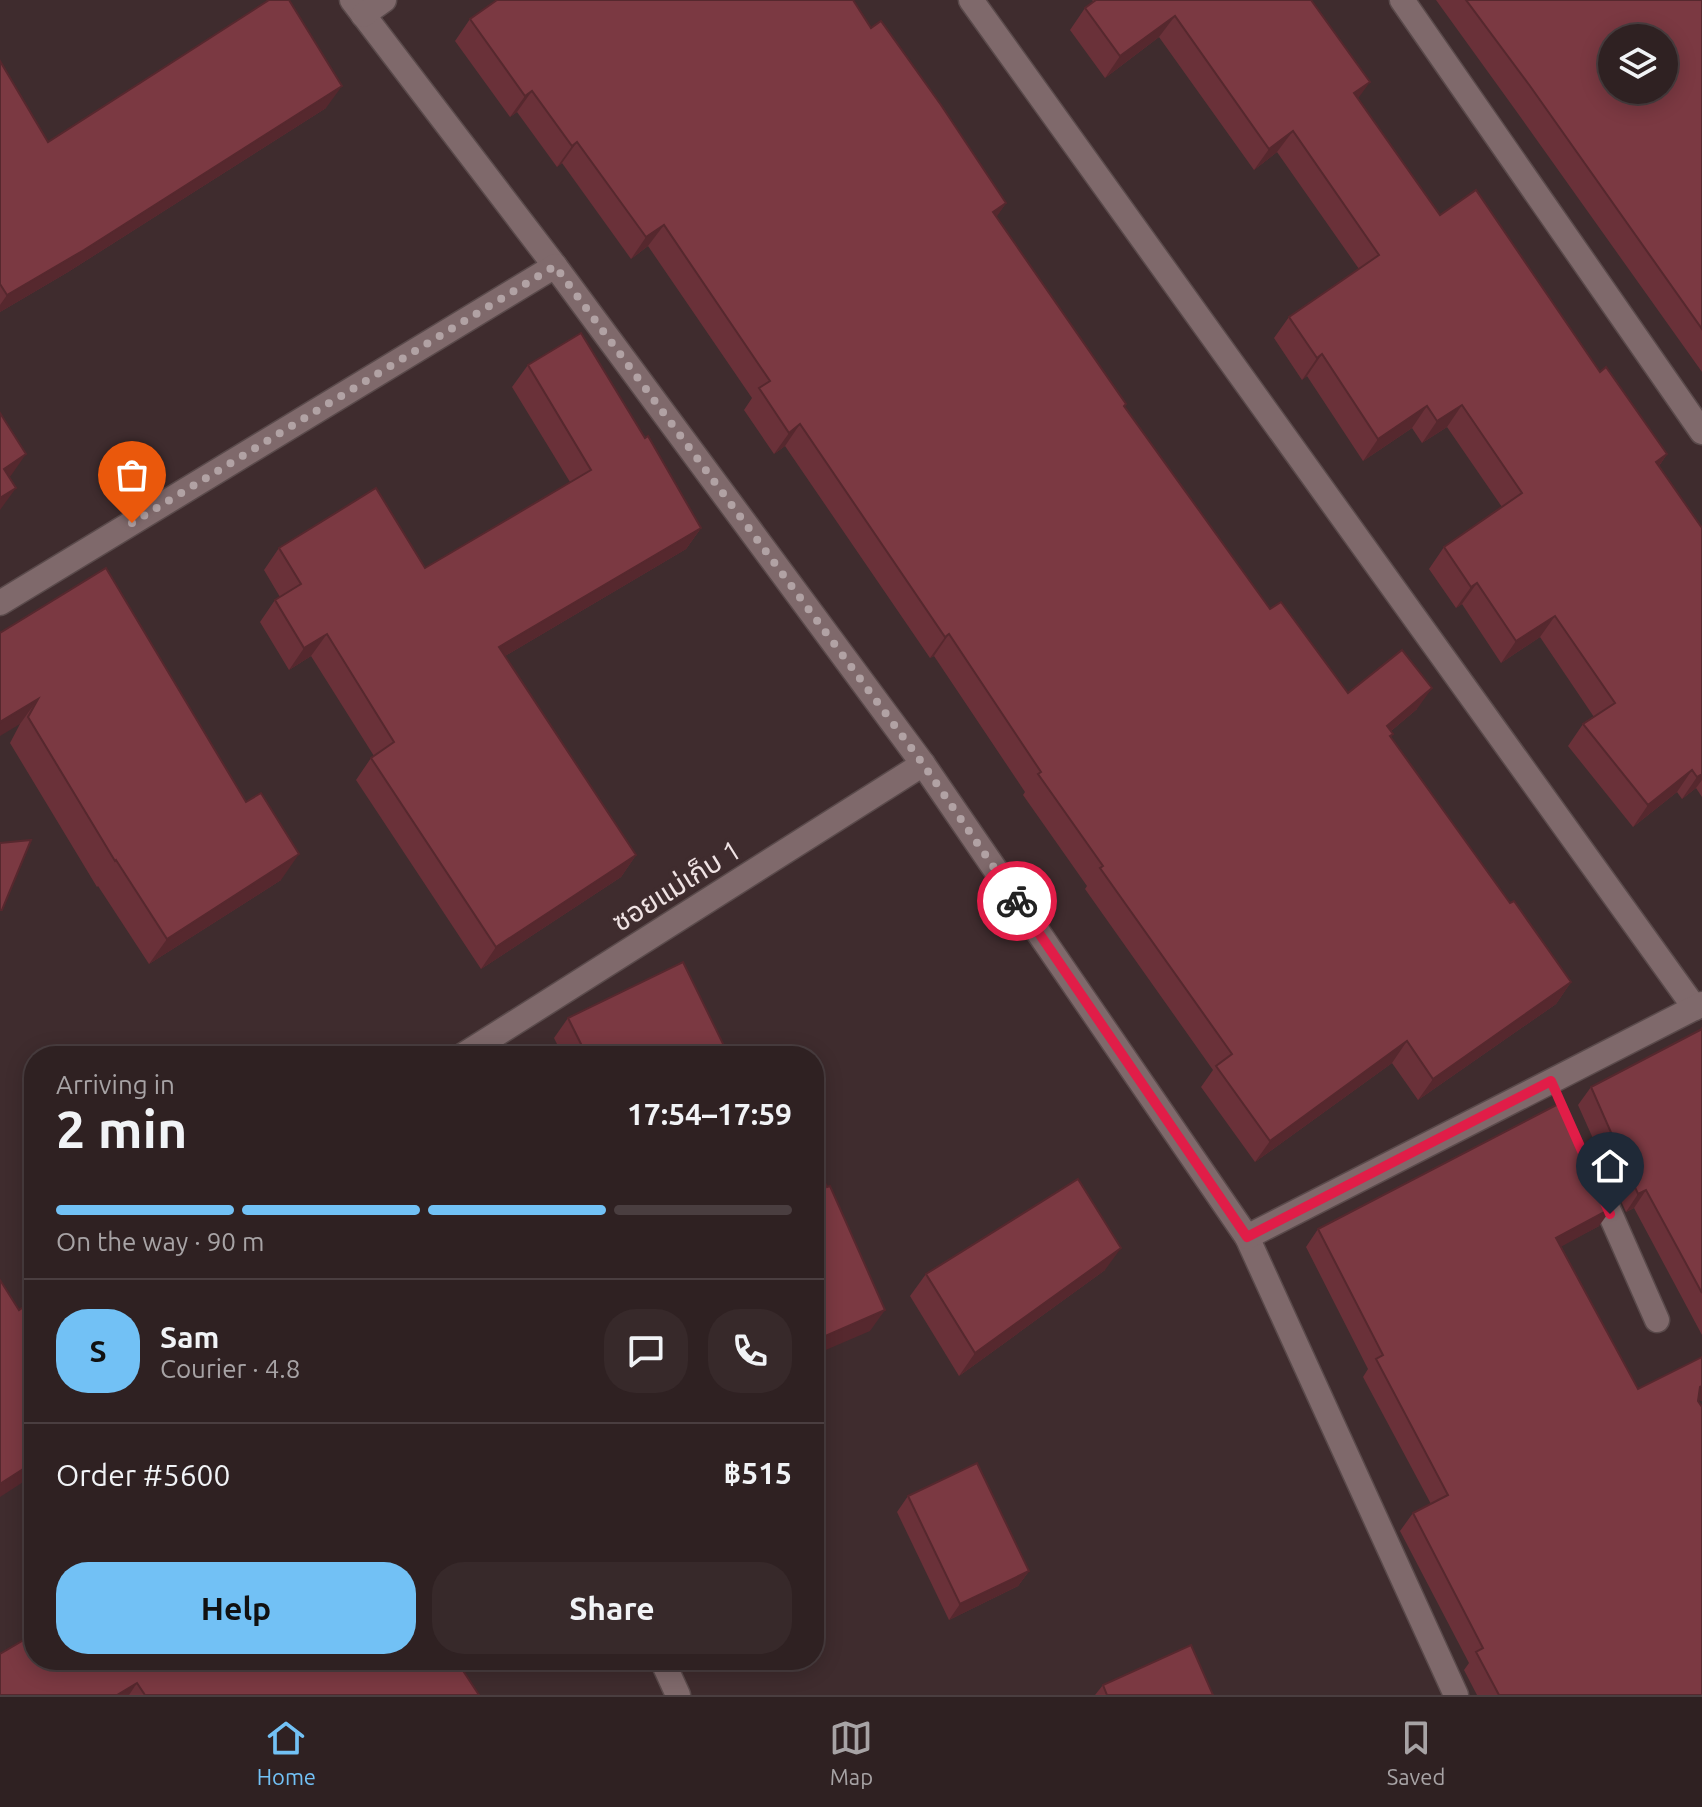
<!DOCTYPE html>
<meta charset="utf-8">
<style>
body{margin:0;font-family:Ubuntu,"Noto Sans Thai",sans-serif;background:#37292a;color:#f1f3f6;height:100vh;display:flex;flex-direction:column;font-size:30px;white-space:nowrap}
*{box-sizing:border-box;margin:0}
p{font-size:26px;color:#a7a3a5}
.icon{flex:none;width:44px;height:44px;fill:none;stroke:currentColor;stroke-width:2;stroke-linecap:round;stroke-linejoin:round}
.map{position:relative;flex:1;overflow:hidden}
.drawer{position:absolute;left:24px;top:1046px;width:800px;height:624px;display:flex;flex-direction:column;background:#2f2122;border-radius:32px;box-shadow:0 4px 20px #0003,0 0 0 2px #4a3e40}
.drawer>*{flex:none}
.fabs{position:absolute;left:1598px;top:24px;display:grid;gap:16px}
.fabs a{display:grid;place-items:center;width:80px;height:80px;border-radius:50%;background:#2f2122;box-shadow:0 4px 20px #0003,0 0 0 2px #4a3e40;font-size:40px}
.pin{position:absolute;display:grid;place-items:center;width:68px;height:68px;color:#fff;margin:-82px -34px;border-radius:50% 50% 50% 0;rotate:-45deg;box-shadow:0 0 8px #0007}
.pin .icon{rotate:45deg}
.courier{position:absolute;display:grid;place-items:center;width:80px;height:80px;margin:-40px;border:6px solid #e11d48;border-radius:50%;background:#fff;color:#222;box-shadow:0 2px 10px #0007}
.summary em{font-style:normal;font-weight:600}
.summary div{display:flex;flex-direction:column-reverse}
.summary{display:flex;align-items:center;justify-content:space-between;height:136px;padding:0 32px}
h1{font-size:52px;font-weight:600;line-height:60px}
.bar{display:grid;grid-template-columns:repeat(4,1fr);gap:12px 8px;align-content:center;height:96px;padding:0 32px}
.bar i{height:10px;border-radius:6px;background:#4a3e40}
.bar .selected{background:#72c1f5}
.bar p{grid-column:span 4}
.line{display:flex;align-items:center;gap:20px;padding:0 32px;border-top:2px solid #4a3e40}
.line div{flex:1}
.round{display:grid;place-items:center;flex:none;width:84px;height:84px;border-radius:32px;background:#37292a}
.action{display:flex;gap:16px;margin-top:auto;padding:16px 32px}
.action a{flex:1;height:92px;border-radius:32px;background:#72c1f5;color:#111;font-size:32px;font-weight:600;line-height:92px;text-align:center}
.action a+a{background:#37292a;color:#f1f3f6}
.tab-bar{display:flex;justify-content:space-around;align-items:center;height:112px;border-top:2px solid #4a3e40;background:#2f2122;font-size:22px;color:#a7a3a5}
.tab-bar a{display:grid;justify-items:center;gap:4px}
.tab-bar .selected{color:#72c1f5}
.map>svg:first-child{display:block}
</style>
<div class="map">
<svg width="1702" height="1695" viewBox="0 0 1702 1695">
<rect width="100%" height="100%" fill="#3f2c2e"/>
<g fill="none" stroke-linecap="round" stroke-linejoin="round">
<defs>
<g id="minor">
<path d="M352 0 555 266 923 764 1247 1237 1456 1695"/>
<path d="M971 0 1695 1008"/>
<path d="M1402 0 1702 432"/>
<path d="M363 15 384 0"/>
<path d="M0 603 555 266"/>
<path d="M462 1056 923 764"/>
<path d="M1597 1184 1657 1320"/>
<path d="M1247 1237 1702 1004"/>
<path d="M662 1660 678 1695"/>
</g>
</defs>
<use href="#minor" stroke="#5a4a4b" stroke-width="27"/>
<use href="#minor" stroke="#7f696b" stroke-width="24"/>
</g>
<g fill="#6a3139">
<path d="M1092 0H1311L1358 99 1440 215 1600 372 1667 454 1659 466 1702 528V797L1696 788 1682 799 1677 792 1633 827 1568 746 1583 724 1594 717 1540 637 1501 663 1462 604 1456 608 1429 569 1444 547 1502 507 1447 427 1422 443 1412 428 1363 461 1307 376 1302 380 1274 338 1289 317 1359 269 1277 152 1254 170 1159 37 1105 78 1070 30 1085 8 1094 2Z"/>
<path d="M1436 0H1702V372L1514 108Z"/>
<path d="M470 19 871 28 1006 203 996 217 1126 404 1124 407 1270 609 1348 693 1417 709 1391 731 1393 734 1391 737 1510 903 1571 982 1556 1004 1418 1100 1392 1063 1255 1162 1201 1087 1213 1070 1085 889 1087 886 1023 795 1025 792 934 656 930 658 785 446 774 454 744 410 752 398 648 246 631 259 562 163 557 167 517 112 510 117 455 41Z"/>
<path d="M0 61 48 142 326 108 68 272 0 312Z"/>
<path d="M528 365 645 438 701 528 686 549 505 656 636 855 621 877 481 969 356 780 371 758 374 756 311 656 289 670 260 622 275 600 280 597 264 570 279 548 425 568 570 482 512 387Z"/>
<path d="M0 633 281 880 149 964 98 886 97 887 10 743 20 724Z"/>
<path d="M568 1018 729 1056H563L554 1038Z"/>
<path d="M1702 1027V1335L1634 1208 1626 1212 1578 1105 1591 1087 1700 1030Z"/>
<path d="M1599 1226 1561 1246 1638 1389 1699 1400 1702 1695H1477L1464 1670 1469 1663 1400 1531 1413 1513 1431 1504 1363 1377 1368 1369 1306 1247 1318 1229Z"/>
<path d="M1105 1270 959 1376 910 1296 926 1274Z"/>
<path d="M908 1496 1029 1571 1018 1586 949 1620 897 1512Z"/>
<path d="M0 1654 479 1695H0Z"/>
<path d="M1103 1685 1213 1695H1095Z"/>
</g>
<g fill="#56282e">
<path d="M1175 16 1159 37 1105 78 1120 56Z"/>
<path d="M1370 82 1354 104V93Z"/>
<path d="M342 86 326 108 68 272 0 312V305L7 295Z"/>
<path d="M532 91 517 112 510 117 525 96Z"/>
<path d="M1293 131 1277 152 1254 170 1269 149Z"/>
<path d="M577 142 562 163 557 167 572 146Z"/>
<path d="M1006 203 991 225 993 212Z"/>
<path d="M664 225 648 246 631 259 646 237Z"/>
<path d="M1322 354 1307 376 1302 380 1317 358Z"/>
<path d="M1462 405 1447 427 1422 443 1437 421Z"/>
<path d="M1427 406 1412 428 1363 461 1378 439Z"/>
<path d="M800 424 785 446 774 454 789 433Z"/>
<path d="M26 454 10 477 4 469Z"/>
<path d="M1667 454 1652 476 1656 462Z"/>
<path d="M16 488 0 510V498Z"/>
<path d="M701 528 686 549 483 669 499 647Z"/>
<path d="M1477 583 1462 604 1456 608 1471 587Z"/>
<path d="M1555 616 1540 637 1501 663 1516 641Z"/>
<path d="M327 634 311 656 289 670 304 648Z"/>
<path d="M949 634 934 656 930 658 945 637Z"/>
<path d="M1432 688 1417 709 1372 747 1387 726Z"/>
<path d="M38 699 20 724 0 736V722Z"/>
<path d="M1692 770 1677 792 1633 827 1648 805Z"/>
<path d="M1702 774V780L1696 788 1682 799 1697 777Z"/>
<path d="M299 854 281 880 149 964 167 939Z"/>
<path d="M636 855 621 877 481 969 496 947Z"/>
<path d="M1571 982 1556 1004 1418 1100 1433 1079Z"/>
<path d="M1407 1041 1392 1063 1255 1162 1270 1141Z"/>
<path d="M1646 1190 1634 1208 1626 1212 1638 1194Z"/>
<path d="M1612 1208 1599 1226 1544 1256 1556 1238Z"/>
<path d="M1121 1248 1105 1270 959 1376 975 1353Z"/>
<path d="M885 1310 870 1331 814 1355V1341Z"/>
<path d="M1702 1386V1401L1695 1400 1688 1405Z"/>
<path d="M34 1462V1475L0 1497V1484Z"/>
<path d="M1029 1571 1018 1586 949 1620 960 1604Z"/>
<path d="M137 1683 129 1695H117Z"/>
</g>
<g fill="#7b3942" stroke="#56282e" stroke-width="2" fill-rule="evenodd">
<path d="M269 0H289L342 86 84 250 7 295 0 284V61L48 142Z"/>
<path d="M497 0H853L871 28 881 21 941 105 1006 203 993 212 1126 404 1124 406 1270 609 1281 602 1348 693 1402 650 1432 688 1387 726 1393 734 1390 736 1510 903 1514 901 1571 982 1433 1079 1407 1041 1270 1141 1216 1066 1232 1054 1100 868 1103 866 1038 774 1041 772 949 634 945 637 800 424 789 433 759 388 770 381 664 225 646 237 577 142 572 146 532 91 525 96 470 19Z"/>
<path d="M1096 0H1311L1370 82 1354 93 1440 215 1476 190 1600 372 1606 367 1667 454 1656 462 1702 528V774L1697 777 1692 770 1648 805 1583 724 1615 703 1555 616 1516 641 1477 583 1471 587 1444 547 1522 493 1462 405 1437 421 1427 406 1378 439 1322 354 1317 358 1289 317 1379 255 1293 131 1269 149 1175 16 1120 56 1085 8Z"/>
<path d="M1466 0H1702V329L1530 86ZM1612 38H1664V90H1612Z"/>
<path d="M581 333 645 438 648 436 701 528 499 647 636 855 496 947 371 758 394 742 327 634 304 648 275 600 301 584 279 548 376 488 425 568 591 470 528 365Z"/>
<path d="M0 413 26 454 4 469 16 488 0 498Z"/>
<path d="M106 568 246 802 261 793 299 854 167 939 116 860 115 861 28 717 38 699 0 722V633Z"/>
<path d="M31 840 2 910H0V843Z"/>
<path d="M683 962 729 1056H587L568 1018Z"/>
<path d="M1702 1029V1293L1646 1190 1638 1194 1591 1087Z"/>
<path d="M1564 1101 1612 1208 1556 1238 1638 1389 1702 1357V1386L1700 1387 1698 1401 1702 1407V1695H1499L1476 1652 1483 1648 1413 1513 1448 1495 1376 1359 1383 1355 1318 1229Z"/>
<path d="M814 1161 827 1187 830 1186 885 1310 814 1341Z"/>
<path d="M1078 1179 1121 1248 975 1353 926 1274Z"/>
<path d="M0 1280 19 1310 34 1300V1462L0 1484Z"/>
<path d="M977 1463 1029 1571 960 1604 908 1496Z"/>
<path d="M34 1634V1660H456L479 1695H145L137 1683 117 1695H0V1654Z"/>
<path d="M1191 1645 1213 1695H1107L1103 1685Z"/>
</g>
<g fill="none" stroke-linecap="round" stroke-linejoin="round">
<path stroke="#b1a2a4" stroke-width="8" stroke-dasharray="0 14.4" d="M132 523 555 266 923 764 1017 901"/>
<path stroke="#e11d48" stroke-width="10" d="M1017 901 1247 1237 1551 1081 1610 1214"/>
</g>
<g text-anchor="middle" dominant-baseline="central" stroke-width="8" stroke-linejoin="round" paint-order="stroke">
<g font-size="28" fill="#efe2e3" stroke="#3f2c2e">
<text transform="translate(676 885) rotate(-32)">ซอยแม่เก็บ 1</text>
</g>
</g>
</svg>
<div class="fabs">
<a><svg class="icon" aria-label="layers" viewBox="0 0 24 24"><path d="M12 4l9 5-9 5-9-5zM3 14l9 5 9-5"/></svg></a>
</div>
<div class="pin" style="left:132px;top:523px;background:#ea580c"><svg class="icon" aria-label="bag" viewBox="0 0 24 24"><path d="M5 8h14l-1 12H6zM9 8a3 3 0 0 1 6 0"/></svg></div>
<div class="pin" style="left:1610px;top:1214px;background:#1f2937"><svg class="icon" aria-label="home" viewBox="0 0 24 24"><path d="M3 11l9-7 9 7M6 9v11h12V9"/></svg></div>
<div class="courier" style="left:1017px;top:901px"><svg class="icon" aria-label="bike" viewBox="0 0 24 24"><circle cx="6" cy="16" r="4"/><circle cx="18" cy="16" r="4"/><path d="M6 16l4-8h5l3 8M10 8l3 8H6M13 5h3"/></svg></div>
<section class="drawer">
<div class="summary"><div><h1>2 min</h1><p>Arriving in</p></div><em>17:54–17:59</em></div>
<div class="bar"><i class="selected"></i><i class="selected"></i><i class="selected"></i><i></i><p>On the way · 90 m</p></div>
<div class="line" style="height:144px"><b class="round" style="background:#72c1f5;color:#111">S</b><div><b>Sam</b><p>Courier · 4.8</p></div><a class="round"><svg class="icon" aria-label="chat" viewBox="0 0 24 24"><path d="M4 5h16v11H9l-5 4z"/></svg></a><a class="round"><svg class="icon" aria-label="phone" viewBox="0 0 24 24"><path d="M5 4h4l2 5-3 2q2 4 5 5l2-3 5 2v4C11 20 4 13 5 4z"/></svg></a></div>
<div class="line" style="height:104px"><div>Order #5600</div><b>฿515</b></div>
<div class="action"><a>Help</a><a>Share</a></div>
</section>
</div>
<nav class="tab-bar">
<a class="selected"><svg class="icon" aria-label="home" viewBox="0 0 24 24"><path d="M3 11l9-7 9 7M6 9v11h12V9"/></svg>Home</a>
<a><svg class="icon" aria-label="map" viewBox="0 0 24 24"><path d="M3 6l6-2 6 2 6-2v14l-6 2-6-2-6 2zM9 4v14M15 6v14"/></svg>Map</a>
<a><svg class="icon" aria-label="saved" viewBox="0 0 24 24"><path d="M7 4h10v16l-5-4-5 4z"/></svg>Saved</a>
</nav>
